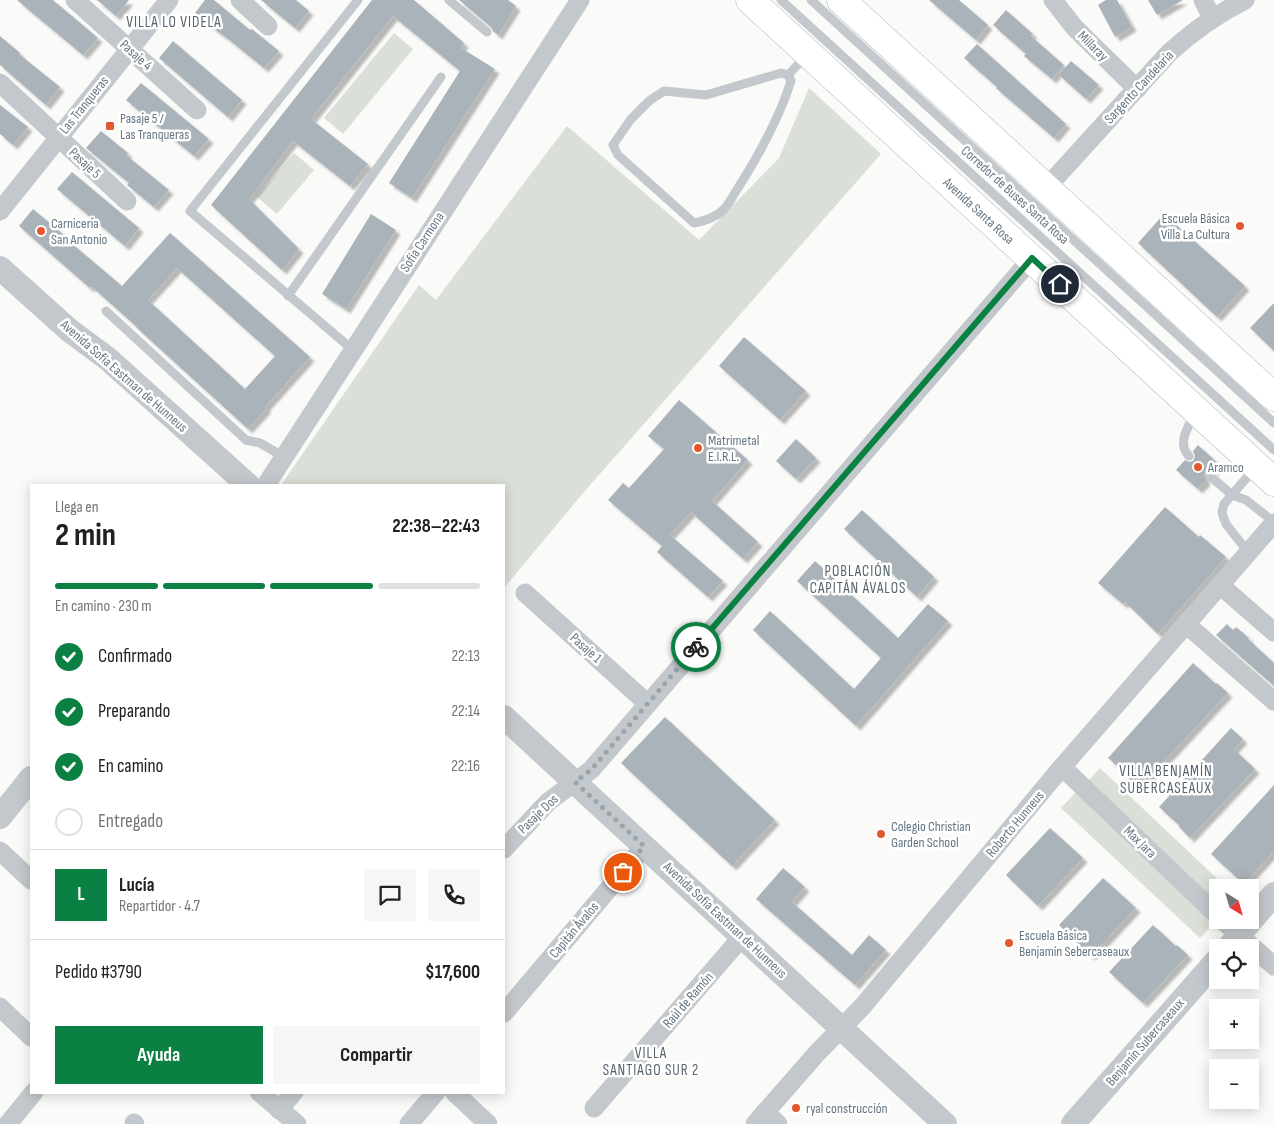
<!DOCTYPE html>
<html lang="es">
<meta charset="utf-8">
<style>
body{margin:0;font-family:"Sofia Sans Condensed",sans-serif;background:#f6f6f6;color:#202124;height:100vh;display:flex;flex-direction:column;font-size:19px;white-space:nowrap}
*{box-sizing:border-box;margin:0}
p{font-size:16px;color:#757577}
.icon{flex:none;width:28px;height:28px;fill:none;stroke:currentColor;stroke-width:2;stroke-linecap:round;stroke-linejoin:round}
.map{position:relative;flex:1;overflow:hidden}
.sheet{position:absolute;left:30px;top:484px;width:475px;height:610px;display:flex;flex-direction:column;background:#fff;border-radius:0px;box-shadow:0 2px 12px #0003}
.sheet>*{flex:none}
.needle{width:32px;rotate:143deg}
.tools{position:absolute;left:1209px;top:879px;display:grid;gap:10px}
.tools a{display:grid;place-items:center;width:50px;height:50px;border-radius:0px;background:#fff;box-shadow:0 2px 12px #0003;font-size:25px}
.pin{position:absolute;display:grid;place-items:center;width:42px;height:42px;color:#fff;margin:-21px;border:2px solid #fff;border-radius:50%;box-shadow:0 1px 5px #0007}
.courier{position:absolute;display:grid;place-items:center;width:50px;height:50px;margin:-25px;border:4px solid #0b8043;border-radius:50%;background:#fff;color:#222;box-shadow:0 1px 6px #0007}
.head em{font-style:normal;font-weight:700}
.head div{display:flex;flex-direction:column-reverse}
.head{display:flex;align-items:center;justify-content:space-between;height:85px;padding:0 25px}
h1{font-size:32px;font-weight:700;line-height:38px}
.bar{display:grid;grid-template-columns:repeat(4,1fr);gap:8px 5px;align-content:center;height:60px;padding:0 25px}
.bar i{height:6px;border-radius:4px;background:#e0e0e0}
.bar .current{background:#0b8043}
.bar p{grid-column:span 4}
.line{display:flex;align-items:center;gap:12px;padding:0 25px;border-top:1px solid #e0e0e0}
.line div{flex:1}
.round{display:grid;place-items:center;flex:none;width:52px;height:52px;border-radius:0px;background:#f6f6f6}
ol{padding:0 25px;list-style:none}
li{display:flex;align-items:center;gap:15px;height:55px}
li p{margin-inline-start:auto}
li .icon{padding:5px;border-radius:50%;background:#0b8043;color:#fff;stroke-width:4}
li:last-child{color:#757577}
li i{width:28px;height:28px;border:2px solid #e0e0e0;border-radius:50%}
.primary-button{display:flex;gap:10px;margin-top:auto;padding:10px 25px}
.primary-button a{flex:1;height:58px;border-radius:0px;background:#0b8043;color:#fff;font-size:20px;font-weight:700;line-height:58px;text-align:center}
.primary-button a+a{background:#f6f6f6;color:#202124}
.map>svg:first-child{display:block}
</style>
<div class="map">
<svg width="1274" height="1124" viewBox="0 0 1274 1124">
<defs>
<filter id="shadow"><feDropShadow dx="4.5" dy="4.5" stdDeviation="1" flood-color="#0004"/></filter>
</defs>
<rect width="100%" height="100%" fill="#fafaf8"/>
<g fill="#dadfd7">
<path d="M394 33 413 49 343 134 324 118Z"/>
<path d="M809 88 881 154 584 492 504 588V485H281L419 285 436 300 567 126 699 240 779 158Z"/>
<path d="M294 153 314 170 277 214 257 197Z"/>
<path d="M1100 768 1226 887 1218 888 1217 910 1087 782Z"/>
<path d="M1076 792 1214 924 1200 938 1061 808Z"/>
</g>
<g fill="#aab3b9" fill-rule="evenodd" filter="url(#shadow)">
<path d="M17 0H53L98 38 83 55Z"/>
<path d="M97 0H129L116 16Z"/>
<path d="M205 0H214L250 30 252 29 279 51 264 68 222 34V35L195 13Z"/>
<path d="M261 0H296L309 11 295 28Z"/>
<path d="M372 0H414L464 43 461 48 495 69 412 198 389 183 460 71 393 16 311 119 368 164 350 186 293 141 249 199 299 249 282 270 211 205Z"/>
<path d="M459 0H508L516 6 498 35 493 31 491 27Z"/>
<path d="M929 0H959L988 25 976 40Z"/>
<path d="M1106 0H1117L1132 27 1115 37 1098 5Z"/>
<path d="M1148 0H1183L1157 15Z"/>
<path d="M1006 10 1033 34 1031 36 1064 65 1052 79 1024 56 1026 54 993 25Z"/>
<path d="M0 36 20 53 19 54 60 87 46 105 0 65Z"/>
<path d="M173 41 242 100 228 117 159 58Z"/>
<path d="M977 44 1066 124 1054 138 996 88 997 87 964 58Z"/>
<path d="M1071 61 1099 85 1086 99 1059 75Z"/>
<path d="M141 83 209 139 194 156 126 100Z"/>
<path d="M0 105 28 127 13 145 0 134Z"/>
<path d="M101 131 128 153 126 155 169 190 154 207 127 185 129 183 86 148Z"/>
<path d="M72 172 139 228 125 246 57 189Z"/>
<path d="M33 209 64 235 63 236 122 286 170 233 310 357 265 407 267 408 248 429 136 327H137L91 286 90 288 19 226ZM177 268 275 356 245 389 148 300Z"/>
<path d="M371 214 396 230 346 309 322 294Z"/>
<path d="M1164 214 1245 286 1217 317 1138 243Z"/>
<path d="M1274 303V351L1250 328Z"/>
<path d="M744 337 806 391 780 420 719 366Z"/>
<path d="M679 400 748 460 712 501 758 542 743 559 691 512 670 535 723 581 708 597 657 552 662 546 608 500 623 483 629 488 664 449 648 436Z"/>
<path d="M796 439 816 458 796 479 776 461Z"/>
<path d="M1198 445 1220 465 1214 471 1211 470 1206 472 1204 475 1206 481 1198 489 1176 470 1185 460 1189 462 1193 461 1195 456 1193 451Z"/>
<path d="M1165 507 1199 537 1200 535 1226 557 1158 634 1125 602 1123 604 1098 583Z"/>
<path d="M862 510 934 577 917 597 844 529Z"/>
<path d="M815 561 898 638 928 604 948 621 856 726 753 630 770 611 854 689 881 658 797 581Z"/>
<path d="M1227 624 1233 630 1236 627 1249 638 1248 639 1274 663V686L1216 635Z"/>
<path d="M1193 663 1216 684 1217 683 1228 693 1139 788 1128 778 1129 776 1108 758Z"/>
<path d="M665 717 775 820 732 866 621 763Z"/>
<path d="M1231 728 1243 739 1234 749 1255 769 1190 838 1179 827 1180 826 1159 807Z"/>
<path d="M1274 785V851L1244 884 1211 854Z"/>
<path d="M1050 828 1083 858 1038 906 1006 875Z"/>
<path d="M783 868 805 887 792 902 852 955 869 935 886 950 855 985 756 899Z"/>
<path d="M1103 878 1136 908 1091 956 1059 925Z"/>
<path d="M1153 925 1176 946 1177 945 1188 955 1143 1003 1109 972Z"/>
</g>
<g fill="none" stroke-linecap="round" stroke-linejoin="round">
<defs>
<g id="primary">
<path id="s1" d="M750 0 1274 482"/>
<path d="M841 0 1274 397"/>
</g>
</defs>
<use href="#primary" stroke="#b5babe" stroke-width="29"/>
<g stroke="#c3c8cc" stroke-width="9">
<path d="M449 0 487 32"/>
<path d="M781 0 1274 450"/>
<path d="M811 0 1274 423"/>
<path d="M781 73 788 75 791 81C779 119 759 155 738 188 733 195 729 205 722 211 714 218 705 221 694 223L618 155 613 145 631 119 649 101 664 91 706 95Z"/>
<path d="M788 75 807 55"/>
<path d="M288 296 441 77"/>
<path d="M106 311 246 440 260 443 284 457"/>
<path d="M353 350 190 211 358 0"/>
<path d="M1189 456C1176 443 1189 426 1195 413"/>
<path d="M1210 476 1232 495 1246 500 1274 522"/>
<path d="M1248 552 1226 524 1223 516 1222 512 1224 504 1255 468"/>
</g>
<g stroke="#c3c8cc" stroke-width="19">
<path d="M75 0 197 110"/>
<path d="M240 0 268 26"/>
<path d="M1053 0 1074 27 1137 89"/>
<path d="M1203 0 1212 18"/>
<path d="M0 83 127 201"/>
<path d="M1046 188 1169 53C1192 32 1217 14 1245 0"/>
<path d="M0 211 169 0"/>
<path d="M266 485 580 0"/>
<path d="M1220 585 1274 632"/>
<path d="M525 593 648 704"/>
<path d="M1186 624 1274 701"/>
<path d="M1062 767 1218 916"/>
<path d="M504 849 548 802 591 770 1032 258"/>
<path d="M0 851 31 880"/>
<path d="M1222 920 1274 966"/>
<path d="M0 1007 31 1037"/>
<path d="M504 1013 644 847"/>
<path d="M259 1092 297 1124"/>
<path d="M454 1092 488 1124"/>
<path d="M594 1108 742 937"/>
<path d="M279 1110 294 1092"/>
<path d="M765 1112 778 1124"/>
<path d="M134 1123 135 1124"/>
<path d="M8 1124 34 1092"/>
<path d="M409 1124 436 1092"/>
<path d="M755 1124 817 1053 862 1007 1062 767 1274 523"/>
</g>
<g stroke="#c3c8cc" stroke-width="24">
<path d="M0 268 69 330 108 359 248 485"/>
<path d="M504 717 945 1124"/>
<path d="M0 817 31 778"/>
<path d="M1228 948 1274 894"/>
<path d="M1073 1124 1218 959"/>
</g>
<use href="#primary" stroke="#fff" stroke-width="28"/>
</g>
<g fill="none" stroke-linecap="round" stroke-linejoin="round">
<path stroke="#99a4ac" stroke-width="5" stroke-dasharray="0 9" d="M623 872 644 846 575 782 591 770 696 647"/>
<path stroke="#0b8043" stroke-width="6" d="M696 647 1032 258 1060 284"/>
</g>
<g fill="#e4572e" stroke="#fff" stroke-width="2">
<rect x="105" y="121" width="10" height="10" rx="2.5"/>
<circle cx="1240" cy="226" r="5"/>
<circle cx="41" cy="231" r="5"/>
<circle cx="698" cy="448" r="5"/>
<circle cx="1198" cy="467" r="5"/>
<circle cx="881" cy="834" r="5"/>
<circle cx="1009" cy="943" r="5"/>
<circle cx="796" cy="1108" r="5"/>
</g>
<g text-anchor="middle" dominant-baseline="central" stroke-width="5" stroke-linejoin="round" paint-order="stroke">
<g font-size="14" fill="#657683" stroke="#fff">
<text transform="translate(1093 46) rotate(45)">Millaray</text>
<text transform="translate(136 55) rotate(42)">Pasaje 4</text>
<text transform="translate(1139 87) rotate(-47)">Sargento Candelaria</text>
<text transform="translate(84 105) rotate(-51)">Las Tranqueras</text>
<text transform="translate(85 163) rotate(43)">Pasaje 5</text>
<text transform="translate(1015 195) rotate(42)">Corredor de Buses Santa Rosa</text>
<text stroke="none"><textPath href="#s1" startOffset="311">Avenida Santa Rosa</textPath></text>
<text transform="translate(422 242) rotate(-57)">Sofía Carmona</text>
<text transform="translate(124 376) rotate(41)">Avenida Sofía Eastman de Hunneus</text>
<text transform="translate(586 648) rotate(42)">Pasaje 1</text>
<text transform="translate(538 814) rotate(-44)">Pasaje Dos</text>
<text transform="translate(1015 824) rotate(-50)">Roberto Hunneus</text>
<text transform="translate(1140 842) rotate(44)">Max Jara</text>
<text transform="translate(725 920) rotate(43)">Avenida Sofía Eastman de Hunneus</text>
<text transform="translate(574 930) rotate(-50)">Capitán Ávalos</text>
<text transform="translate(688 1000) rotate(-49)">Raúl de Ramón</text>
<text transform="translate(1145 1042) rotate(-49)">Benjamín Subercaseaux</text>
</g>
<g font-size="14" fill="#657683" stroke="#fff" text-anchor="start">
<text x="120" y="118">Pasaje 5 /<tspan x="120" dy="16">Las Tranqueras</tspan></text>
<text x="1230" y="218" text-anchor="end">Escuela Básica<tspan x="1230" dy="16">Villa La Cultura</tspan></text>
<text x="51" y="223">Carniceria<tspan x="51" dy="16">San Antonio</tspan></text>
<text x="708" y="440">Matrimetal<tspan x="708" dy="16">E.I.R.L.</tspan></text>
<text x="1208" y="467">Aramco</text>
<text x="891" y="826">Colegio Christian<tspan x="891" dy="16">Garden School</tspan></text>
<text x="1019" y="935">Escuela Básica<tspan x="1019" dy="16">Benjamín Sebercaseaux</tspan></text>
<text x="806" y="1108">ryal construcción</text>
</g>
<g font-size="15" letter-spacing="1" fill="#57646e" stroke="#fff">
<text x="174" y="22">VILLA LO VIDELA</text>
<text x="858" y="571">POBLACIÓN<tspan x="858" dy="17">CAPITÁN ÁVALOS</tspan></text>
<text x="1166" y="771">VILLA BENJAMÍN<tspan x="1166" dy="17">SUBERCASEAUX</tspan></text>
<text x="651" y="1053">VILLA<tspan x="651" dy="17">SANTIAGO SUR 2</tspan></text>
</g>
</g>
</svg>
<div class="tools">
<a><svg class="needle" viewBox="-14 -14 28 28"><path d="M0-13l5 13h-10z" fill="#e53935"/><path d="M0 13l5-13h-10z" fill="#757577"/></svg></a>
<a><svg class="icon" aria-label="locate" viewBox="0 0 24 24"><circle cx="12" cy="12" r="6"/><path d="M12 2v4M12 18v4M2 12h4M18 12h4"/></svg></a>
<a>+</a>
<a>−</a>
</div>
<div class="pin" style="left:623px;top:872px;background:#ea580c"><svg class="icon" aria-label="bag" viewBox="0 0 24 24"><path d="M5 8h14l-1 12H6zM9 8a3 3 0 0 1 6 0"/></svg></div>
<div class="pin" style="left:1060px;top:284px;background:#1f2937"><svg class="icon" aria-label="home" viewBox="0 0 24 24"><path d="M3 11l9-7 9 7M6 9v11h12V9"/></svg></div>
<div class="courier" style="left:696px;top:647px"><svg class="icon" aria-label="bike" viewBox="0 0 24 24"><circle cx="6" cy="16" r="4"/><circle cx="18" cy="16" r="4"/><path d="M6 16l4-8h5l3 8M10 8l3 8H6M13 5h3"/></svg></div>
<section class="sheet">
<div class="head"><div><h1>2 min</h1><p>Llega en</p></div><em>22:38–22:43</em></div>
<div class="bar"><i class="current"></i><i class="current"></i><i class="current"></i><i></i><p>En camino · 230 m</p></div>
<ol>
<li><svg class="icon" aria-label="check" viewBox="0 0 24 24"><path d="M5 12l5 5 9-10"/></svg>Confirmado<p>22:13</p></li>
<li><svg class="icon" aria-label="check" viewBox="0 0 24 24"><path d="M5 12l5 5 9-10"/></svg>Preparando<p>22:14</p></li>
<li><svg class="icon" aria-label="check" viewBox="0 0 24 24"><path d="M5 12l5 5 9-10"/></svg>En camino<p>22:16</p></li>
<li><i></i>Entregado</li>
</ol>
<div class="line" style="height:90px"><b class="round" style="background:#0b8043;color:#fff">L</b><div><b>Lucía</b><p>Repartidor · 4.7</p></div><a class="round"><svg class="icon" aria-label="chat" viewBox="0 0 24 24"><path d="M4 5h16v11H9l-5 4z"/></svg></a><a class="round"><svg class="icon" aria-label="phone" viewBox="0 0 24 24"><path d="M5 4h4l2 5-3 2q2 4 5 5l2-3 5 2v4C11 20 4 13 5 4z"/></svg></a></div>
<div class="line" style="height:65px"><div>Pedido #3790</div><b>$17,600</b></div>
<div class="primary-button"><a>Ayuda</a><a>Compartir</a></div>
</section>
</div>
